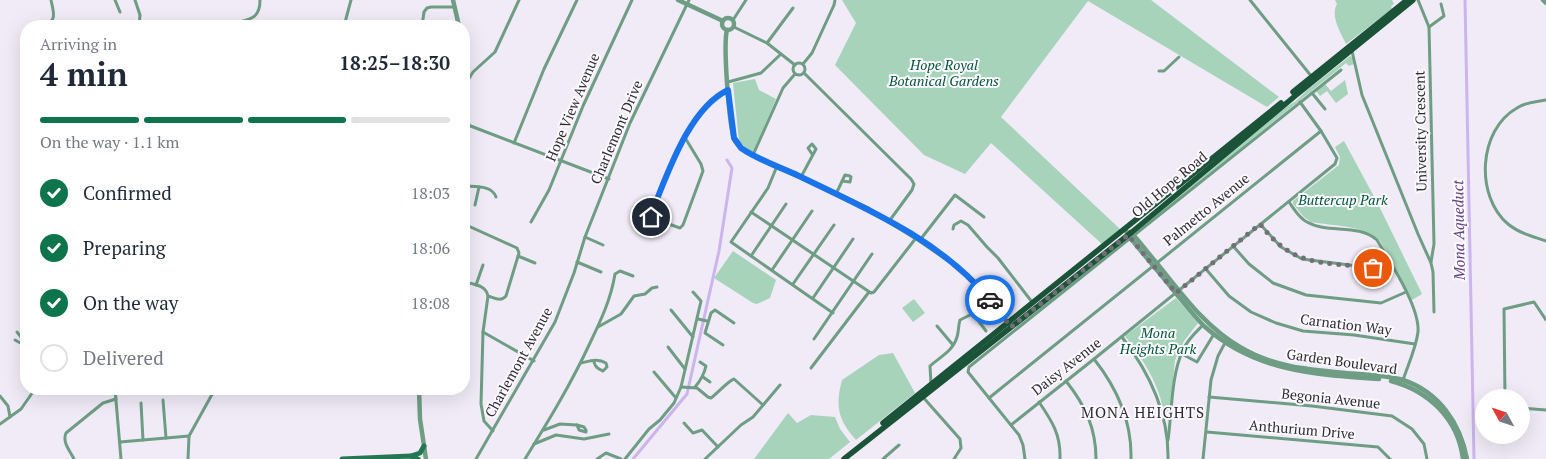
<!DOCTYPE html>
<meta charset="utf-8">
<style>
body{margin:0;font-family:"PT Serif",serif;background:#f6f6f7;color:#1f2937;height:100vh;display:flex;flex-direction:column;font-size:19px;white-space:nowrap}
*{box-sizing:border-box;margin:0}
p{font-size:16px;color:#747a83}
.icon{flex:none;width:28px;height:28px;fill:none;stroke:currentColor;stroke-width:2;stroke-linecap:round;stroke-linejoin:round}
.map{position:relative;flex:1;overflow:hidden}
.sheet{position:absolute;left:20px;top:20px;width:450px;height:375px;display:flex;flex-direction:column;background:#fff;border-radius:20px;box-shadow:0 5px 20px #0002}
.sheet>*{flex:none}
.needle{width:32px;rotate:310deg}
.buttons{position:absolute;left:1475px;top:389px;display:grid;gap:10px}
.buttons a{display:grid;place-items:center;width:55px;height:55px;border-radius:50%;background:#fff;box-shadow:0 5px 20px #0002;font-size:25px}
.pin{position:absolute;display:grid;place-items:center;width:42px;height:42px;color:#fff;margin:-21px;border:2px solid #fff;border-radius:50%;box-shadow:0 1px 5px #0007}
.courier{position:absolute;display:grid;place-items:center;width:50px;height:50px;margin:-25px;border:4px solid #1a73e8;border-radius:50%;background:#fff;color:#222;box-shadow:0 1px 6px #0007}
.summary em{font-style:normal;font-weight:800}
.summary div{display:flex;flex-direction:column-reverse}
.summary{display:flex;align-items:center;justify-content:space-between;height:85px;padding:0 20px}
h1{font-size:32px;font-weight:800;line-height:38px}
.bar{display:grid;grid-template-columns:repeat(4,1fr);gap:8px 5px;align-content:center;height:60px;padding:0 20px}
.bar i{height:6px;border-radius:4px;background:#e0e1e3}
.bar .current{background:#0d744c}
.bar p{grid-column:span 4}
ol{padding:0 20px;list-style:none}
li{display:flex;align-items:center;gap:15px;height:55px}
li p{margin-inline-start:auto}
li .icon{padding:5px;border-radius:50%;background:#0d744c;color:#fff;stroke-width:4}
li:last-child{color:#747a83}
li i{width:28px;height:28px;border:2px solid #e0e1e3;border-radius:50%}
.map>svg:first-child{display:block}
</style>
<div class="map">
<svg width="1546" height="459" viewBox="0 0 1546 459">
<rect width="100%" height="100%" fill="#f0ebf7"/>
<g fill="#a6d3b9">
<path d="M842 0H1151L1279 97 1267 107 1088 1 1001 117 1121 230 1103 245 991 143 965 174 924 155 835 65 856 23Z"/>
<path d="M1335 0H1392L1394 4 1391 6 1392 9 1346 44C1341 33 1330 16 1337 4Z"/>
<path d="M1350 56 1353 58 1354 64 1349 66 1346 63 1136 233 1176 197 1286 107 1296 101 1307 90Z"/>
<path d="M755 79 759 90 776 99 753 152 746 148 739 141 733 83Z"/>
<path d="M1345 80 1348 94 1336 103 1327 91 1320 96 1316 91 1325 84 1331 91Z"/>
<path d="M1344 141 1378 204 1422 294 1412 300 1380 241C1366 225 1332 226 1311 222L1304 217 1293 204V201L1339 165 1340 157 1335 147Z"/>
<path d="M733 251 776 280 770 298 757 304 753 303 714 278Z"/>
<path d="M1176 298 1198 323 1184 341 1175 360 1170 412 1166 416C1162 409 1162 401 1159 394 1152 373 1139 354 1125 336Z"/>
<path d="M914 299 925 313 913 322 902 308Z"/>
<path d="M893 353 915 393 856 440C838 420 835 406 842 380L879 355Z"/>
<path d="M788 413 797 423 811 415 835 417 840 429 850 442 829 459H754Z"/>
</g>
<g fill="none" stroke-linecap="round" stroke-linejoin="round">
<g stroke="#ccb4ed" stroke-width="3">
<path d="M1465 0 1474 459"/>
<path d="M633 459 687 394 719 251 732 168 727 160"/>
</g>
<g stroke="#6e9d84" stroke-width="3">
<path d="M115 0 120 12"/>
<path d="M135 0 140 15 139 26"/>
<path d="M1250 0 1312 77"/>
<path d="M1418 0 1429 27 1434 244 1431 262"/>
<path d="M733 20 746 0"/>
<path d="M41 26 44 24C58 23 53 10 51 0"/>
<path d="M228 26C243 18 260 24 260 0"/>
<path d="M344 26 351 0"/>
<path d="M422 26 424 12 427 8 431 7H454"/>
<path d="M734 27 767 43 795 65"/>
<path d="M1429 27 1444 16 1441 4"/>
<path d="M767 43 793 8"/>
<path d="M1352 51 1362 95 1418 234 1431 263 1433 272 1434 312"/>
<circle cx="799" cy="69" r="6"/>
<path d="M803 64 812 53 834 5 835 0"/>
<path d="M1159 71H1164L1179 57"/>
<path d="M804 73 911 179 914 184 912 190 890 220"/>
<path d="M728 82 761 73 781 54"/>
<path d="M465 85 473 72 495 52 519 0"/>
<path d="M1312 93 1325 109"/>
<path d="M1546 100C1536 102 1525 102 1517 108 1478 130 1475 196 1508 224 1519 233 1533 237 1546 241"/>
<path d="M468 125 609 179"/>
<path d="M684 136 701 164 703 171 683 225 680 228 652 218 651 214C667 176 688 109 728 90"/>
<path d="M514 143 544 69 577 0"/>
<path d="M753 155 783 88 795 74"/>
<path d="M777 166 768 188 731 242 833 313"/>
<path d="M801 177 816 149 812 144 808 148 812 154"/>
<path d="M464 186C475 187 492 185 496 197"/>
<path d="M836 194 845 175 850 176 851 177 850 182 842 181"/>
<path d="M1289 202C1294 209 1299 218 1307 222 1328 234 1358 223 1377 240 1390 262 1420 307 1418 332 1416 348 1408 365 1403 380"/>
<path d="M475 205 479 187"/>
<path d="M751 212 871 293 874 292 916 238"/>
<path d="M531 222 549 190 583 106 632 0"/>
<path d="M464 224 517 248 519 253 506 296C501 302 495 298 488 296 486 285 473 284 464 282"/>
<path d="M1260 224 1281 247 1302 259 1373 268 1389 261"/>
<path d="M953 229 954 225 961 221 968 225 987 247 998 258 1032 302"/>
<path d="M585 237 603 245"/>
<path d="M920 240 955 195 984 217"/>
<path d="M1233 246 1249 264 1273 283 1306 295 1381 303 1406 292"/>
<path d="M518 256 535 263"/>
<path d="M751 256 786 204"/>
<path d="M577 262 601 272"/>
<path d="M1205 268 1229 296 1251 312 1276 323 1303 331 1354 335 1415 344"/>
<path d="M772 270 812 211"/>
<path d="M793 284 834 225"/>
<path d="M476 285 483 265"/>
<path d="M488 296 483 332 481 404 484 421 493 431"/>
<path d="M813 298 853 239"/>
<path d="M671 310 693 337"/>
<path d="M698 319 707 321"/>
<path d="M937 326 953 345"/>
<path d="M598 327 621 314 634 296 645 294 652 288 657 287"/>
<path d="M17 332 21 337H26"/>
<path d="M483 332 534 361"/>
<path d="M1122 337C1149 372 1169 413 1168 459"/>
<path d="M814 339 872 254"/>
<path d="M15 340 26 346"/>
<path d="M723 345 705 333 711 313 715 310 734 323"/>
<path d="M668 347 685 369"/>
<path d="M1182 354 1197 362 1214 334"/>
<path d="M1094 359C1117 388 1132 421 1131 459"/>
<path d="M581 363C590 361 598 358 606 363L607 367 603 371C598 369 594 366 594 361"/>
<path d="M811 368 869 292"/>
<path d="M654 372 676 398"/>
<path d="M703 377 710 382"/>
<path d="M1066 381C1085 405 1096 428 1096 459"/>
<path d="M931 384 930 366C940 357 953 351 957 337 959 331 958 326 960 320L970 315H974L986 331"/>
<path d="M681 387 697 388 708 397 711 398C718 393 728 381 734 379L763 405"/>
<path d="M695 387C701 380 704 375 706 366L700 362"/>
<path d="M115 389 121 459"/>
<path d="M215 390 419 393"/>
<path d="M0 396 8 406 10 417"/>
<path d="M922 396 960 439 961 448 954 459"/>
<path d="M1209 397 1312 406 1392 416 1412 429 1424 444 1427 459"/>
<path d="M989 398 1321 131"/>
<path d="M1505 398 1504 309 1534 302 1546 320"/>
<path d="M163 400 166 438"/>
<path d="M1039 402C1052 421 1061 435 1060 459"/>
<path d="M141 403 143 440"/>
<path d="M1521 408 1546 410"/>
<path d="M684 423 693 433 702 430 718 447"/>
<path d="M0 424 21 409 35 389"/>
<path d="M577 425 584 427 586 430V432L579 430Z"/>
<path d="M1011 425 1094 359 1335 164 1337 158 1321 131 1300 102"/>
<path d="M544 430 560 424 577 425"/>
<path d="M1207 432 1378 447 1390 459"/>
<path d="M1168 440C1172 412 1171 375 1183 350 1187 340 1196 332 1203 325"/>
<path d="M120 442 189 436"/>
<path d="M534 444 556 435 584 439 609 434"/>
<path d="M74 459C70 451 62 442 66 433L103 403 116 399"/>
<path d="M188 459 189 436 215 389"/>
<path d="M476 459 555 322 574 273 585 237 630 123 689 0"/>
<path d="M525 459C549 420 571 384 590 343 601 320 611 299 615 274L620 271 633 276"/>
<path d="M597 459 606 453 621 459"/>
<path d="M625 459 649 429 660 420 674 403 681 387 701 301 693 292"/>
<path d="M705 459 741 425 753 417 780 385"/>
<path d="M883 459 899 445"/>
<path d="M1025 459 1023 445 1019 435 968 372 969 367 1341 70"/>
<path d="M1203 459 1211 380 1218 356 1226 341"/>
</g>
<g stroke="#6e9d84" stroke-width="4.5">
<path d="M453 0 459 26"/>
<path d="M678 0 723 21"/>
<path d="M1543 0 1546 3"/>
<circle cx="728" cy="24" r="6"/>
<path d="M727 30C723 44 729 129 735 141 739 148 746 152 753 155L867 208 916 238 957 266 974 282 1009 324"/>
<path d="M464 69 468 125 464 143"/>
<path d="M1125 229 1128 235C1143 254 1159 272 1174 291 1184 303 1193 315 1204 326 1254 371 1314 375 1379 379"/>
<path d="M1130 232C1138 239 1143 247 1150 255 1178 288 1202 325 1240 347 1276 369 1317 370 1358 374 1373 375 1389 376 1403 380 1439 392 1460 423 1467 459"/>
<path d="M1391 381C1429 391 1458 419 1463 459"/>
<path d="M419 389 420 419 426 459"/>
</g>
<g stroke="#257652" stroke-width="5">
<path d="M411 456 420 453 424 446"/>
<path d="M342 459 411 456 418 459"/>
</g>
<g stroke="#1b5339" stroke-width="5.5">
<path d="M1293 92 1407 0"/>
<path d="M883 423 1281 103"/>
<path d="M844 459 1132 232 1295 96 1413 0"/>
</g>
</g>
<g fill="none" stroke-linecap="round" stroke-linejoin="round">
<path stroke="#726f76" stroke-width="5" stroke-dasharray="0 9" d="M990 300 1011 327 1128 235 1176 293 1260 224C1295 269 1322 261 1373 268"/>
<path stroke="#1a73e8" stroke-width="6" d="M651 217V214C667 176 688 109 728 90L734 138 741 148C758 160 780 167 799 176 867 209 941 240 990 300"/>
</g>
<g text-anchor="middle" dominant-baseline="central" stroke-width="4" stroke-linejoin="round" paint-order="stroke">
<g font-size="14" font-style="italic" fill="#005535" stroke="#fcfafe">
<text x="944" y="64">Hope Royal<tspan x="944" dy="16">Botanical Gardens</tspan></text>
<text x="1343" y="199">Buttercup Park</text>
<text x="1158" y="332">Mona<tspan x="1158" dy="16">Heights Park</tspan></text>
</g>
<g font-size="14" fill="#2e2c31" stroke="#fcfafe">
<text transform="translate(572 107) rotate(-67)">Hope View Avenue</text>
<text transform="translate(1420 131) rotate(-91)">University Crescent</text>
<text transform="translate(616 132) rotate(-67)">Charlemont Drive</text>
<text transform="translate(1169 184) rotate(-40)">Old Hope Road</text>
<text transform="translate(1206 209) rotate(-39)">Palmetto Avenue</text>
<text transform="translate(1346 324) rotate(7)">Carnation Way</text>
<text transform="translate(1342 361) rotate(8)">Garden Boulevard</text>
<text transform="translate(518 362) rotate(-61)">Charlemont Avenue</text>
<text transform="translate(1066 366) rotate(-38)">Daisy Avenue</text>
<text transform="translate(1331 398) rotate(6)">Begonia Avenue</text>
<text transform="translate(1302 429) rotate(5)">Anthurium Drive</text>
</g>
<g font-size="15" font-style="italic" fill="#614084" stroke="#fcfafe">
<text transform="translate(1458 230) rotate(-91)">Mona Aqueduct</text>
</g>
<g font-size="15" letter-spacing="1" fill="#2e2c31" stroke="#fcfafe">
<text x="1143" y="412">MONA HEIGHTS</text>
</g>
</g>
</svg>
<div class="buttons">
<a><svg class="needle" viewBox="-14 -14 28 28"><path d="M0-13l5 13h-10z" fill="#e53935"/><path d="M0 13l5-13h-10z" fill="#747a83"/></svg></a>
</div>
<div class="pin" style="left:1373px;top:268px;background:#ea580c"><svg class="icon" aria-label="bag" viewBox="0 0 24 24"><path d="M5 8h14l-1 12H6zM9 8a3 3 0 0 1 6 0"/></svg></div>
<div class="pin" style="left:651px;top:217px;background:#1f2937"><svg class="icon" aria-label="home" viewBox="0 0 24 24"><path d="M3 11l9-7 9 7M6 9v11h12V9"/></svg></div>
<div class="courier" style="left:990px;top:300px"><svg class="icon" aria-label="car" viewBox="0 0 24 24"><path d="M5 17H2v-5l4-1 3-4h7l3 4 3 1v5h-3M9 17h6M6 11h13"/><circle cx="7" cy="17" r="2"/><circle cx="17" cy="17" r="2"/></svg></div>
<section class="sheet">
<div class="summary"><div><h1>4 min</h1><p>Arriving in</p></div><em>18:25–18:30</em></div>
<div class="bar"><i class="current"></i><i class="current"></i><i class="current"></i><i></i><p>On the way · 1.1 km</p></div>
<ol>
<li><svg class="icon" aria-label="check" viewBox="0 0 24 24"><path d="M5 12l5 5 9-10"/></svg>Confirmed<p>18:03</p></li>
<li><svg class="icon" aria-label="check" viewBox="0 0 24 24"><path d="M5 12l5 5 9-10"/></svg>Preparing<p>18:06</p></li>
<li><svg class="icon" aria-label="check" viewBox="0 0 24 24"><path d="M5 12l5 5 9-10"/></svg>On the way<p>18:08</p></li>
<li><i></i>Delivered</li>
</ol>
</section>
</div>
